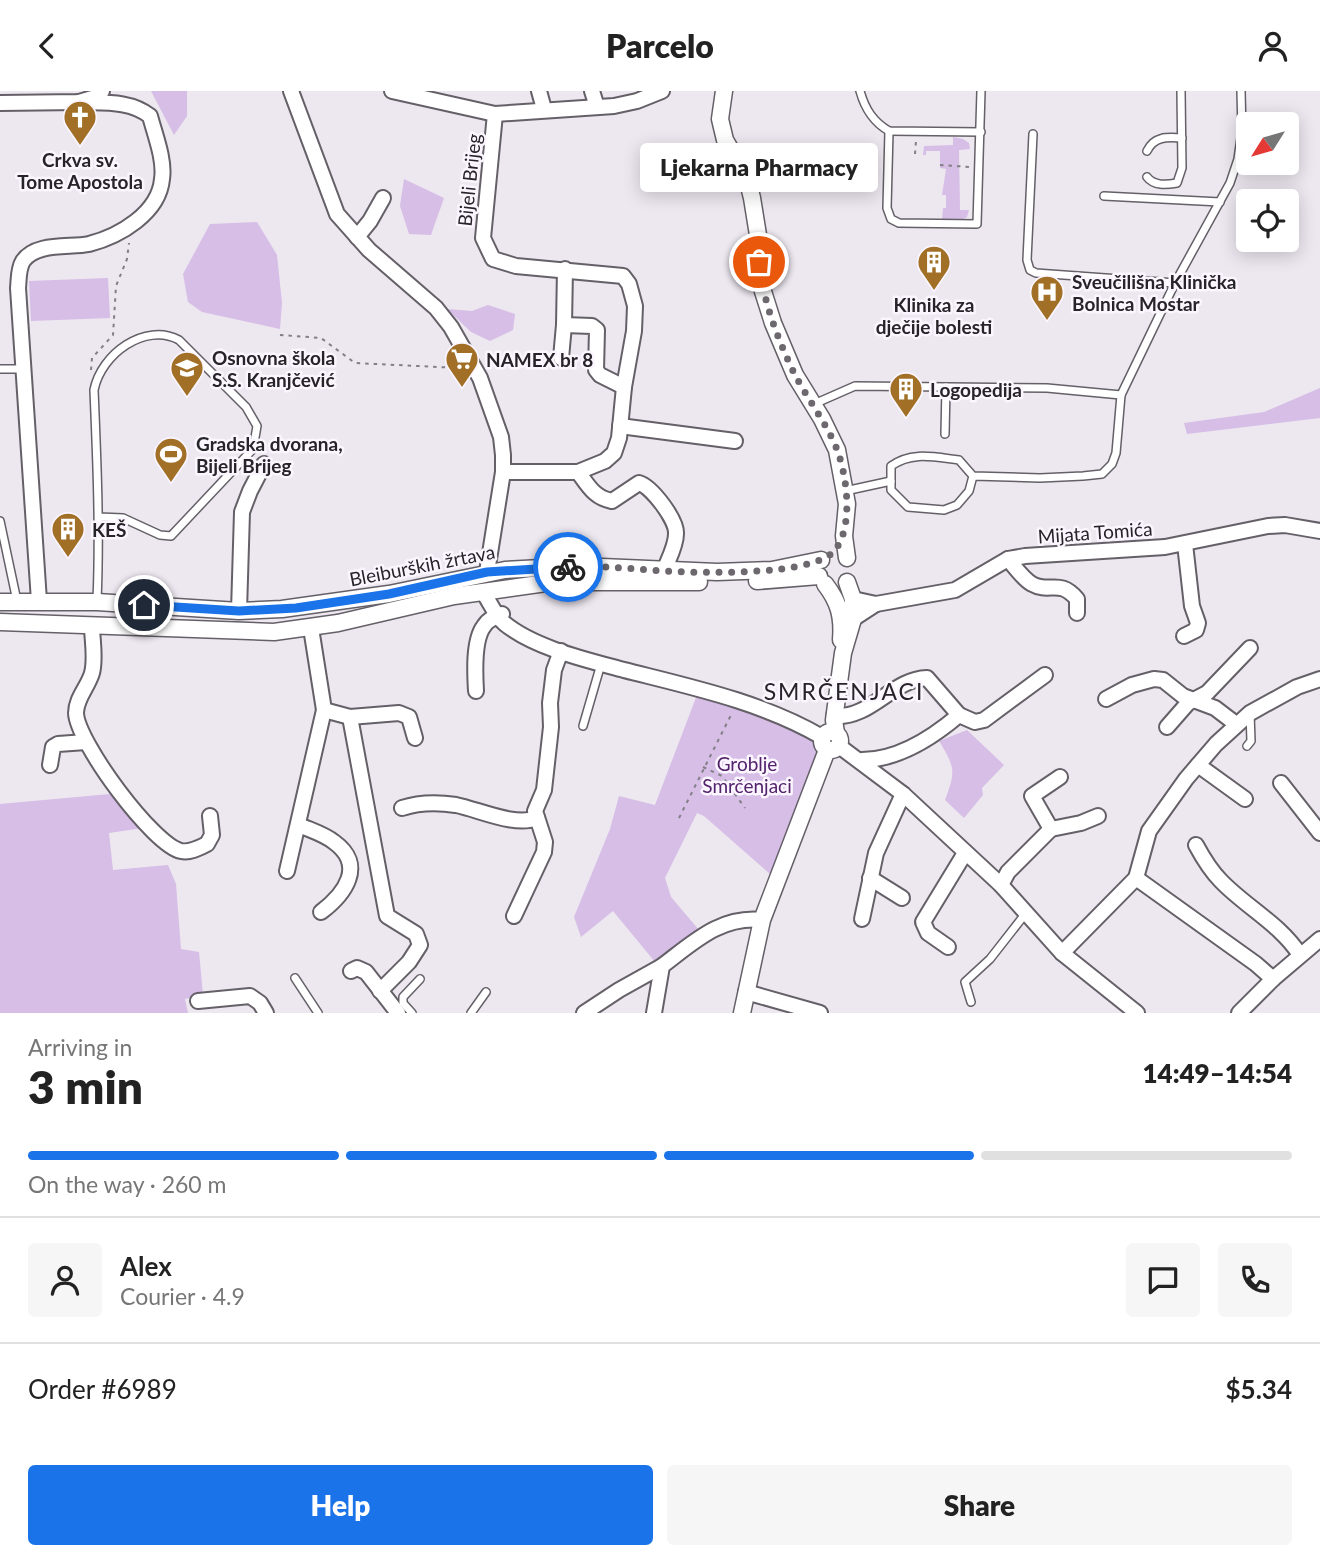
<!DOCTYPE html>
<meta charset="utf-8">
<style>
body{margin:0;font-family:Lato,sans-serif;background:#f6f6f6;color:#222;height:100vh;display:flex;flex-direction:column;font-size:26px;white-space:nowrap}
*{box-sizing:border-box;margin:0}
p{font-size:23px;color:#767676}
.icon{flex:none;width:38px;height:38px;fill:none;stroke:currentColor;stroke-width:2;stroke-linecap:round;stroke-linejoin:round}
.map{position:relative;height:922px;overflow:hidden}
.details{display:flex;flex-direction:column;background:#fff;flex:1}
.details>*{flex:none}
.needle{width:46px;rotate:233deg}
.tools{position:absolute;left:1236px;top:21px;display:grid;gap:14px}
.tools a{display:grid;place-items:center;width:63px;height:63px;border-radius:7px;background:#fff;box-shadow:0 4px 18px #0003;font-size:35px}
.pin{position:absolute;display:grid;place-items:center;width:60px;height:60px;color:#fff;margin:-30px;border:4px solid #fff;border-radius:50%;box-shadow:0 2px 7px #0007}
.courier{position:absolute;display:grid;place-items:center;width:70px;height:70px;margin:-35px;border:5px solid #1a73e8;border-radius:50%;background:#fff;color:#222;box-shadow:0 2px 9px #0007}
.bubble{position:absolute;height:49px;border-radius:7px;background:#fff;box-shadow:0 4px 18px #0003;font-size:23px;font-weight:800;line-height:49px;text-align:center}
.summary em{font-style:normal;font-weight:800}
.summary div{display:flex;flex-direction:column-reverse}
.summary{display:flex;align-items:center;justify-content:space-between;height:119px;padding:0 28px}
h1{font-size:46px;font-weight:800;line-height:52px}
.bar{display:grid;grid-template-columns:repeat(4,1fr);gap:10px 7px;align-content:center;height:84px;padding:0 28px}
.bar i{height:9px;border-radius:5px;background:#e0e0e0}
.bar .active{background:#1a73e8}
.bar p{grid-column:span 4}
.line{display:flex;align-items:center;gap:18px;padding:0 28px;border-top:2px solid #e0e0e0}
.line div{flex:1}
.round{display:grid;place-items:center;flex:none;width:74px;height:74px;border-radius:7px;background:#f6f6f6}
.action{display:flex;gap:14px;margin-top:auto;padding:14px 28px}
.action a{flex:1;height:80px;border-radius:7px;background:#1a73e8;color:#fff;font-size:28px;font-weight:800;line-height:80px;text-align:center}
.action a+a{background:#f6f6f6;color:#222}
header{display:flex;justify-content:space-between;align-items:center;height:91px;padding:0 28px;background:#fff;font-size:32px;font-weight:800}
.map>svg:first-child{display:block}
</style>
<header><svg class="icon" aria-label="back" viewBox="0 0 24 24"><path d="M15 5l-7 7 7 7"/></svg>Parcelo<svg class="icon" aria-label="person" viewBox="0 0 24 24"><circle cx="12" cy="8" r="4"/><path d="M4 21q1-7 8-7t8 7"/></svg></header>
<div class="map">
<svg width="1320" height="922" viewBox="0 0 1320 922">
<rect width="100%" height="100%" fill="#ede7f0"/>
<g fill="#d6bee6">
<path d="M151 0H187V25L174 44Z"/>
<path d="M953 46 963 48 969 52 970 58 959 59 960 119H969L967 126 962 129H942L943 117H946V104H942L946 78 940 77V60H926V64H923L924 55 953 54Z"/>
<path d="M404 88 444 107 431 144 409 143 400 115Z"/>
<path d="M257 131 277 164 282 212 280 238 202 221 188 211 183 183 210 133Z"/>
<path d="M108 187 110 227 31 230 29 190Z"/>
<path d="M488 214 515 223 513 239 490 250 471 241 447 218 472 220Z"/>
<path d="M1320 297V327L1187 343 1184 332 1264 321Z"/>
<path d="M697 604 798 636 820 658 814 682 770 783 704 725 697 722 665 787 671 806 699 839 676 859 655 871 613 820 581 846 574 826 610 738 619 705 655 714Z"/>
<path d="M967 639 1004 674 982 697 983 704 964 727 945 709C956 680 955 676 939 650Z"/>
<path d="M110 703 143 737 109 742 113 779 168 774 176 793 181 858 199 861 203 904 185 908 188 922H0V713Z"/>
</g>
<g fill="none" stroke-linecap="round" stroke-linejoin="round">
<defs>
<g id="service">
<path d="M860 0C865 18 873 31 889 40L981 41"/>
<path d="M889 40 887 117 891 128 899 132 977 133 981 0"/>
<path d="M1033 43 1027 169 1030 179 1036 182 1175 192"/>
<path d="M1147 60C1154 45 1167 46 1182 47"/>
<path d="M1147 86C1154 95 1166 94 1177 92L1182 77 1181 0"/>
<path d="M1104 105 1220 111"/>
<path d="M0 278H23"/>
<path d="M814 313 855 295 1047 297 1121 304"/>
<path d="M945 343 946 296"/>
<path d="M973 385 969 400 957 414 944 419 908 416 891 399V375C912 360 934 366 959 369L973 385 1040 387 1083 385 1102 383 1112 373 1116 362 1121 304 1175 192 1230 92 1238 68 1242 40 1241 0"/>
<path d="M845 400 891 390"/>
<path d="M0 430 17 510"/>
<path d="M97 510C100 439 97 370 94 299 101 263 145 231 179 249L246 316 257 335 253 358 171 445 160 444 123 427 99 426"/>
<path d="M583 635 601 573"/>
<path d="M1247 655 1251 650 1250 622"/>
<path d="M295 887 318 922"/>
<path d="M971 911 965 891 990 868 1026 822"/>
<path d="M412 922 403 912V906L420 888"/>
<path d="M471 922 486 901"/>
</g>
<g id="minor">
<path d="M291 0 337 123 369 159 436 217 451 236 480 287 501 346 503 364V381L487 481"/>
<path d="M392 0 495 23 614 15 637 10 662 0"/>
<path d="M539 0 544 18"/>
<path d="M592 0 597 16"/>
<path d="M0 12 79 11 99 5 102 0"/>
<path d="M495 23 483 147 493 168 516 175 623 185 629 193 635 215 634 240 624 296 619 347 614 362 605 370 578 381H503"/>
<path d="M357 146 370 130 383 107"/>
<path d="M564 234 592 235 597 239 596 279 600 284 624 296"/>
<path d="M561 267 564 234 565 178"/>
<path d="M620 335 735 350"/>
<path d="M578 381C588 394 594 407 612 410L639 392C652 396 677 429 676 443 676 455 668 469 664 480"/>
<path d="M1008 468C1015 476 1023 488 1032 493 1050 503 1059 487 1077 508V522"/>
<path d="M483 501C490 511 495 525 504 532 534 557 587 569 624 579 691 596 762 611 822 646"/>
<path d="M39 510 18 197C19 188 18 178 23 170 36 151 70 157 89 153 120 145 159 122 162 88 165 69 155 44 150 25 130 9 103 12 79 11"/>
<path d="M876 513 955 499 1008 468 1025 465 1165 456 1268 435 1285 434 1320 440"/>
<path d="M239 520 242 421 250 400 264 373"/>
<path d="M853 528 876 513 853 508"/>
<path d="M92 534C92 549 96 567 92 582 88 596 76 607 76 622 77 651 153 754 181 760 190 762 199 757 207 753L212 744 210 725"/>
<path d="M311 537 324 619 350 626"/>
<path d="M1184 545 1196 539 1198 532 1192 515 1185 453"/>
<path d="M476 600C475 583 473 549 484 535 488 528 495 526 502 523"/>
<path d="M1106 608 1132 594 1154 588 1163 589 1183 605 1215 617 1236 633"/>
<path d="M834 625C871 628 892 588 927 587L959 624"/>
<path d="M1167 636 1188 612 1207 602 1250 557"/>
<path d="M839 655 903 703 1001 794 1062 862 1137 922"/>
<path d="M862 669C898 669 932 647 959 624L975 631 984 629 1045 584"/>
<path d="M50 674 53 656 58 653 86 651"/>
<path d="M1198 674 1245 708"/>
<path d="M1281 692 1320 742"/>
<path d="M402 717C420 711 437 711 456 714 480 719 515 736 537 727"/>
<path d="M299 734C310 739 324 743 334 751 366 774 345 803 321 821"/>
<path d="M1051 738 1081 732 1098 725"/>
<path d="M1196 754C1203 767 1210 779 1221 790 1246 816 1280 833 1300 864"/>
<path d="M287 780 324 619"/>
<path d="M870 787 902 807"/>
<path d="M1136 787 1256 873 1273 888"/>
<path d="M1001 794 1008 781 1051 738 1032 705 1060 686"/>
<path d="M514 825 544 761 545 751 535 720 544 699 551 636 550 612 554 579 561 560"/>
<path d="M862 828 876 762 903 703"/>
<path d="M948 856 928 842 923 831 965 762"/>
<path d="M1062 862 1136 787 1149 740 1186 688 1216 653 1250 622 1297 596 1320 588"/>
<path d="M351 880 357 877 366 881 398 922"/>
<path d="M380 900 409 871 420 854 416 843 387 825 350 626 399 622 409 626 415 647"/>
<path d="M746 901 820 922"/>
<path d="M198 910 250 905 260 912 266 922"/>
<path d="M584 922 619 899 662 875"/>
<path d="M654 922 662 875C694 851 720 825 762 829"/>
<path d="M1239 922 1273 888 1320 848"/>
</g>
<g id="tertiary">
<path d="M724 0 720 28 725 49 747 87 752 107 758 144 761 194 773 232 795 284 822 328 837 359 847 413 844 445 847 467"/>
<path d="M757 490 819 485"/>
<path d="M825 493C839 511 843 526 841 549"/>
<path d="M0 511H97L239 520 282 518 389 503 505 479 579 475 717 481 772 479 821 469"/>
<path d="M0 531 274 541 338 532 454 505 553 491H699"/>
<circle cx="831" cy="650" r="9"/>
<path d="M836 642 834 629 843 562 853 528V508L847 491"/>
<path d="M742 922 762 829 827 659"/>
</g>
</defs>
<use href="#service" stroke="#656068" stroke-width="10"/>
<use href="#minor" stroke="#656068" stroke-width="18"/>
<use href="#tertiary" stroke="#656068" stroke-width="19"/>
<g stroke="#837f86" stroke-width="2" stroke-dasharray="3.5 5" stroke-linecap="butt">
<path d="M915 63 916 50"/>
<path d="M940 74 970 76"/>
<path d="M280 244 321 247 355 272 459 277"/>
<path d="M91 279 92 267 113 244 116 195 127 168 129 152"/>
<path d="M703 676 722 685 745 717"/>
<path d="M679 727 732 622"/>
</g>
<use href="#service" stroke="#fff" stroke-width="7"/>
<use href="#minor" stroke="#fff" stroke-width="14"/>
<use href="#tertiary" stroke="#fff" stroke-width="16"/>
</g>
<g fill="none" stroke-linecap="round" stroke-linejoin="round">
<path stroke="#6c686e" stroke-width="7" stroke-dasharray="0 12.6" d="M568 476C601 474 632 478 664 480 700 482 736 482 771 479 788 478 826 472 835 459 854 435 847 383 836 356 825 330 807 307 794 282 777 246 763 210 759 171"/>
<path stroke="#1a73e8" stroke-width="9" d="M144 514 239 520 296 517 389 503 487 481 568 476"/>
</g>
<defs>
<symbol id="church-pin" viewBox="-11 -11 22 30"><path d="M0 17L-7.5 6A9.5 9.5 0 1 1 7.5 6Z" fill="#a16f25" stroke="#faf5fe"/><path d="M-1.2-6h2.4v3.5h3.3v2.4h-3.3V6h-2.4V-.1h-3.3v-2.4h3.3Z" fill="#fff"/></symbol>
<symbol id="building-pin" viewBox="-11 -11 22 30"><path d="M0 17L-7.5 6A9.5 9.5 0 1 1 7.5 6Z" fill="#a16f25" stroke="#faf5fe"/><path d="M-4-6H4V6H1V3H-1V6H-4ZM-2.5-4.3h1.7v1.8h-1.7ZM.8-4.3h1.7v1.8H.8ZM-2.5-1h1.7V.8h-1.7ZM.8-1h1.7V.8H.8Z" fill="#fff"/></symbol>
<symbol id="hospital-pin" viewBox="-11 -11 22 30"><path d="M0 17L-7.5 6A9.5 9.5 0 1 1 7.5 6Z" fill="#a16f25" stroke="#faf5fe"/><path d="M-5-5h3v3.5h4V-5h3V5h-3V1.5h-4V5h-3Z" fill="#fff"/></symbol>
<symbol id="supermarket-pin" viewBox="-11 -11 22 30"><path d="M0 17L-7.5 6A9.5 9.5 0 1 1 7.5 6Z" fill="#a16f25" stroke="#faf5fe"/><path d="M-6-5.5h2.5l.6 2H6L4.5 2H-2.5L-4.4-4H-6ZM-1.5 3.2a1.3 1.3 0 1 0 .1 0ZM3 3.2a1.3 1.3 0 1 0 .1 0Z" fill="#fff"/></symbol>
<symbol id="school-pin" viewBox="-11 -11 22 30"><path d="M0 17L-7.5 6A9.5 9.5 0 1 1 7.5 6Z" fill="#a16f25" stroke="#faf5fe"/><path d="M0-5L7-2L0 1L-7-2ZM-4 1L0 2.5L4 1V4Q0 6-4 4Z" fill="#fff"/></symbol>
<symbol id="stadium-pin" viewBox="-11 -11 22 30"><path d="M0 17L-7.5 6A9.5 9.5 0 1 1 7.5 6Z" fill="#a16f25" stroke="#faf5fe"/><path d="M0-5a6.5 5 0 1 0 0 10a6.5 5 0 1 0 0-10ZM-3.5-1.8h7v3.6h-7Z" fill="#fff"/></symbol>
</defs>
<g fill-rule="evenodd">
<use href="#church-pin" x="61" y="7" width="38" height="52"/>
<use href="#building-pin" x="915" y="152" width="38" height="52"/>
<use href="#hospital-pin" x="1028" y="182" width="38" height="52"/>
<use href="#supermarket-pin" x="443" y="249" width="38" height="52"/>
<use href="#school-pin" x="168" y="258" width="38" height="52"/>
<use href="#building-pin" x="887" y="279" width="38" height="52"/>
<use href="#stadium-pin" x="152" y="344" width="38" height="52"/>
<use href="#building-pin" x="49" y="419" width="38" height="52"/>
</g>
<g text-anchor="middle" dominant-baseline="central" stroke-width="5" stroke-linejoin="round" paint-order="stroke">
<g font-size="19" font-weight="bold" fill="#262428" stroke="#faf5fe" text-anchor="start">
<text x="80" y="68" text-anchor="middle">Crkva sv.<tspan x="80" dy="22">Tome Apostola</tspan></text>
<text x="1072" y="190">Sveučilišna Klinička<tspan x="1072" dy="22">Bolnica Mostar</tspan></text>
<text x="934" y="213" text-anchor="middle">Klinika za<tspan x="934" dy="22">dječije bolesti</tspan></text>
<text x="212" y="266">Osnovna škola<tspan x="212" dy="22">S.S. Kranjčević</tspan></text>
<text x="486" y="268">NAMEX br 8</text>
<text x="930" y="298">Logopedija</text>
<text x="196" y="352">Gradska dvorana,<tspan x="196" dy="22">Bijeli Brijeg</tspan></text>
<text x="92" y="438">KEŠ</text>
</g>
<g font-size="19" fill="#262428" stroke="#faf5fe">
<text transform="translate(469 89) rotate(-84)">Bijeli Brijeg</text>
<text transform="translate(1095 441) rotate(-4)">Mijata Tomića</text>
<text transform="translate(422 474) rotate(-11)">Bleiburških žrtava</text>
</g>
<g font-size="19" fill="#52226b" stroke="#faf5fe">
<text x="747" y="672">Groblje<tspan x="747" dy="22">Smrčenjaci</tspan></text>
</g>
<g font-size="23" letter-spacing="2" fill="#262428" stroke="#faf5fe">
<text x="844" y="600">SMRČENJACI</text>
</g>
</g>
</svg>
<div class="tools">
<a><svg class="needle" viewBox="-14 -14 28 28"><path d="M0-13l5 13h-10z" fill="#e53935"/><path d="M0 13l5-13h-10z" fill="#767676"/></svg></a>
<a><svg class="icon" aria-label="locate" viewBox="0 0 24 24"><circle cx="12" cy="12" r="6"/><path d="M12 2v4M12 18v4M2 12h4M18 12h4"/></svg></a>
</div>
<div class="pin" style="left:759px;top:171px;background:#ea580c"><svg class="icon" aria-label="bag" viewBox="0 0 24 24"><path d="M5 8h14l-1 12H6zM9 8a3 3 0 0 1 6 0"/></svg></div>
<div class="pin" style="left:144px;top:514px;background:#1f2937"><svg class="icon" aria-label="home" viewBox="0 0 24 24"><path d="M3 11l9-7 9 7M6 9v11h12V9"/></svg></div>
<div class="courier" style="left:568px;top:476px"><svg class="icon" aria-label="bike" viewBox="0 0 24 24"><circle cx="6" cy="16" r="4"/><circle cx="18" cy="16" r="4"/><path d="M6 16l4-8h5l3 8M10 8l3 8H6M13 5h3"/></svg></div>
<div class="bubble" style="left:640px;top:52px;width:238px">Ljekarna Pharmacy</div>
</div>
<section class="details">
<div class="summary"><div><h1>3 min</h1><p>Arriving in</p></div><em>14:49–14:54</em></div>
<div class="bar"><i class="active"></i><i class="active"></i><i class="active"></i><i></i><p>On the way · 260 m</p></div>
<div class="line" style="height:126px"><a class="round"><svg class="icon" aria-label="person" viewBox="0 0 24 24"><circle cx="12" cy="8" r="4"/><path d="M4 21q1-7 8-7t8 7"/></svg></a><div><b>Alex</b><p>Courier · 4.9</p></div><a class="round"><svg class="icon" aria-label="chat" viewBox="0 0 24 24"><path d="M4 5h16v11H9l-5 4z"/></svg></a><a class="round"><svg class="icon" aria-label="phone" viewBox="0 0 24 24"><path d="M5 4h4l2 5-3 2q2 4 5 5l2-3 5 2v4C11 20 4 13 5 4z"/></svg></a></div>
<div class="line" style="height:91px"><div>Order #6989</div><b>$5.34</b></div>
<div class="action"><a>Help</a><a>Share</a></div>
</section>
